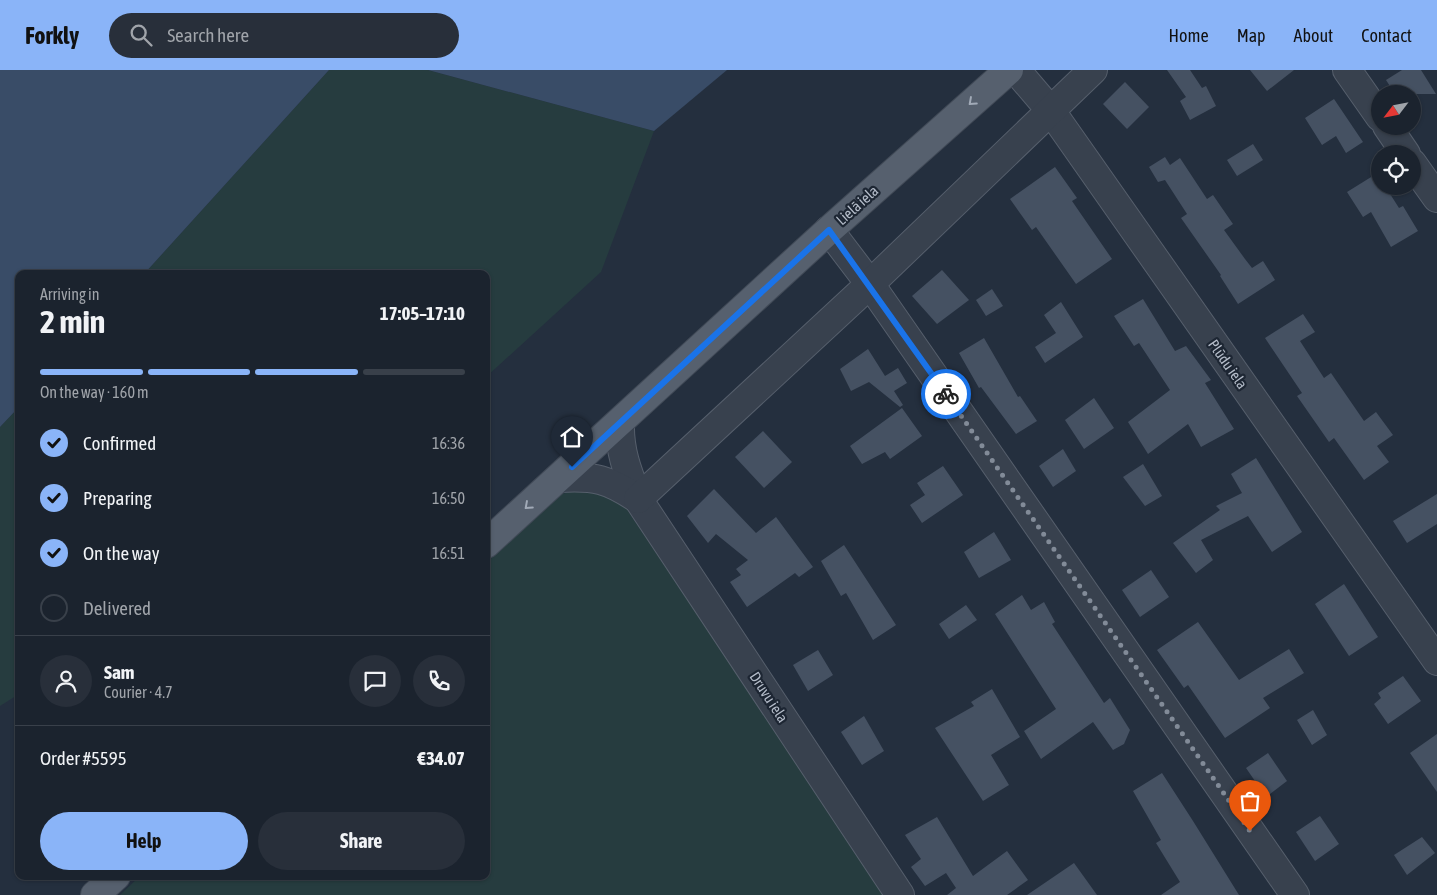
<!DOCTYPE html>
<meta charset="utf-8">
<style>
body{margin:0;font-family:"Asap Condensed",sans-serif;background:#282f3a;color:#f1f3f6;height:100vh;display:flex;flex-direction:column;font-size:19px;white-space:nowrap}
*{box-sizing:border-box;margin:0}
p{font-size:16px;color:#a0a4aa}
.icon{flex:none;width:28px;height:28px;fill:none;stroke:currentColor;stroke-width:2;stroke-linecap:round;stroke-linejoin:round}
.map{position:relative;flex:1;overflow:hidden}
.details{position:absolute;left:15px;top:200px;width:475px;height:610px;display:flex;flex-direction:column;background:#1b232e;border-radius:10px;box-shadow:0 1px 4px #0004,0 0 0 1px #39404a}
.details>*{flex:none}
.needle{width:32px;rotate:238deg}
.fabs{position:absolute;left:1371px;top:15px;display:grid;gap:10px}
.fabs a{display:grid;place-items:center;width:50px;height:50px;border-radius:50%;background:#1b232e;box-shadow:0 1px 4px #0004,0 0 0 1px #39404a;font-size:25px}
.pin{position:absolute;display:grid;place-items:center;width:42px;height:42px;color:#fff;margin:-51px -21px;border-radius:50% 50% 50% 0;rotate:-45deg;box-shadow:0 0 5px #0007}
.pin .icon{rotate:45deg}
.courier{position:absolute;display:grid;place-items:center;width:50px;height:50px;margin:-25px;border:4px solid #1a73e8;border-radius:50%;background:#fff;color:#222;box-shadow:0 1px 6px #0007}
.summary em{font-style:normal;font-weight:700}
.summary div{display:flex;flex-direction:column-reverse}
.summary{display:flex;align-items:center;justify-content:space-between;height:85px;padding:0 25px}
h1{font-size:32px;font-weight:700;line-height:38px}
.bar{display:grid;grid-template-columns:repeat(4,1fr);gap:8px 5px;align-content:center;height:60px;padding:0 25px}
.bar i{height:6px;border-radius:4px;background:#39404a}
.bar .selected{background:#8ab4f8}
.bar p{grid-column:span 4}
.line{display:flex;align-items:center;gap:12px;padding:0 25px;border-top:1px solid #39404a}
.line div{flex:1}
.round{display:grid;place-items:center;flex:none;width:52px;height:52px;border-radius:26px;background:#282f3a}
ol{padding:0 25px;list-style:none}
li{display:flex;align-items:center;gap:15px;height:55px}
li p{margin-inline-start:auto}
li .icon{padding:5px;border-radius:50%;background:#8ab4f8;color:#111;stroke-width:4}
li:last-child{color:#a0a4aa}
li i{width:28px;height:28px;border:2px solid #39404a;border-radius:50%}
.button{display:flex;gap:10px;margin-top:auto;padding:10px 25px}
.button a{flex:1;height:58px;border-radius:30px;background:#8ab4f8;color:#111;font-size:20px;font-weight:700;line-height:58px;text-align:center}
.button a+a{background:#282f3a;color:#f1f3f6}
header{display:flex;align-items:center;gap:30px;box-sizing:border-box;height:70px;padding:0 25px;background:#8ab4f8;color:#111}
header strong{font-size:24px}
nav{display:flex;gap:28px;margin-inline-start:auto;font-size:18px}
.search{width:350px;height:45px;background:#282f3a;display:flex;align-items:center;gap:12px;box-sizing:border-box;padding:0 18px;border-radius:28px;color:#a0a4aa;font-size:19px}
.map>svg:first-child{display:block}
</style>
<header>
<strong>Forkly</strong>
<div class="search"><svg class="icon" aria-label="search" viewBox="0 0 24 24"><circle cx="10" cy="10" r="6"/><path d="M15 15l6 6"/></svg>Search here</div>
<nav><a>Home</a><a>Map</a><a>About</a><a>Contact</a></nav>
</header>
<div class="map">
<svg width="1437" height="825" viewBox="0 0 1437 825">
<rect width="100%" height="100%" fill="#242f3e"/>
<g fill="#263c3f">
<path d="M329 0H428L654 61 601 202 486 307V204H144Z"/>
<path d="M19 337V624L0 636V357Z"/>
<path d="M592 415 618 426 885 825H120L140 806H486V493L562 424Z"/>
</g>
<g fill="#394c67">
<path d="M0 0H329L144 204H19V337L0 357Z"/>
<path d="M428 0H727L654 61Z"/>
</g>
<g fill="#455162">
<path d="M1167 0H1190L1202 18 1206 16 1216 36 1190 50 1180 31 1186 27Z"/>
<path d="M1250 0H1294L1267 21Z"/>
<path d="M1402 0H1421L1436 24H1395L1386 10Z"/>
<path d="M1125 12 1149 37 1127 59 1103 34Z"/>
<path d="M1334 29 1363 72 1346 83 1336 66 1322 75 1305 48Z"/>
<path d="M1253 74 1263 90 1237 106 1227 90Z"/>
<path d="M1165 87 1170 95 1180 88 1207 129 1213 125 1233 154 1224 160 1245 189 1252 198 1263 191 1275 210 1238 234 1220 206 1221 205 1181 148 1187 144 1165 110 1158 112 1149 97Z"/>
<path d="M1055 97 1077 128 1072 131 1112 189 1076 214 1036 157 1032 160 1010 129Z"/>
<path d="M1376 104 1380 109V116H1385L1399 138 1403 136 1418 161 1391 177 1371 142 1363 147 1347 122Z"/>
<path d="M942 200 969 230 937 254 912 226Z"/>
<path d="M992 219 1003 236 986 246 976 230Z"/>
<path d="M1143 229 1175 281 1186 276 1211 310 1205 313 1234 359 1201 377 1188 354 1148 384 1128 352 1170 320 1139 273 1134 276 1114 246Z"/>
<path d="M1061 232 1083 267 1045 293 1035 277 1056 263 1044 245Z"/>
<path d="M1303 244 1315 262 1300 271 1324 308 1331 303 1364 351 1376 342 1393 365 1377 376 1389 392 1364 410 1334 368 1329 372 1297 326 1302 323 1265 268Z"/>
<path d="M984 268 1018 327 1020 326 1037 351 1016 364 981 317 979 318 959 283Z"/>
<path d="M868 279 885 306 898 298 907 313 894 321 903 335 900 337 869 312 851 321 840 299Z"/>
<path d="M1094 328 1114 358 1084 379 1065 350Z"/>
<path d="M902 338 922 366 890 389 885 382 862 394 850 376Z"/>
<path d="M763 361 792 392 764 418 735 387Z"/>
<path d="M1063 379 1076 401 1053 417 1039 396Z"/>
<path d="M1256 388 1302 462 1272 482 1248 446 1201 470 1213 490 1196 503 1173 473 1220 440 1216 436 1242 423 1231 404Z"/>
<path d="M1143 394 1162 426 1145 436 1123 407Z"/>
<path d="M943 396 963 425 922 453 910 435 925 425 917 413Z"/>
<path d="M714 419 756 463 776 447 813 497 799 507 795 503 747 537 730 512 741 505 736 499 748 490 716 464 708 473 687 446Z"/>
<path d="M1437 424V454L1407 473 1393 451Z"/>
<path d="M994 462 1011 490 979 508 964 482Z"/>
<path d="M844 475 896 555 873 570 846 523 841 526 821 491Z"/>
<path d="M1151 500 1169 527 1140 547 1122 520Z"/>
<path d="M1344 514 1378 567 1349 586 1315 534Z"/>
<path d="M1022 525 1031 540 1044 532 1055 552 1052 554 1104 633 1110 628 1130 660 1124 674 1113 680 1093 652 1041 689 1024 661 1056 639 995 544Z"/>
<path d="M966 535 977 550 949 569 939 554Z"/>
<path d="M1198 552 1239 610 1289 579 1304 603 1263 628 1270 638 1225 668 1188 615 1184 618 1157 580Z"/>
<path d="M818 580 833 605 808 621 793 595Z"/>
<path d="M1403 606 1421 631 1388 654 1374 634 1381 628 1378 623Z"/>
<path d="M992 619 1020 667 991 685 1009 715 983 731 935 658 974 636 971 632Z"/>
<path d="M1313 640 1327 665 1312 675 1297 650Z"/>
<path d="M864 646 884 681 862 695 841 662Z"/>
<path d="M1437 664V722L1410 683Z"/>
<path d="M1268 683 1287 711 1266 727 1246 698Z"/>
<path d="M1162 703 1193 751 1239 825H1161L1180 812 1156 773 1161 770 1133 721Z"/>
<path d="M1320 746 1339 774 1315 791 1296 762Z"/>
<path d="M937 747 973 806 1007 781 1028 810 1007 825H947L956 818 946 803 925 816 911 797 921 789 905 765Z"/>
<path d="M1422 767 1435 783 1407 805 1394 785Z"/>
<path d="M1074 793 1097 825H1027Z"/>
</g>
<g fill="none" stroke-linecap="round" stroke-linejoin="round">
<defs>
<g id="minor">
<path d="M1016 0 1051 41 1437 591"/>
<path d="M1347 0 1380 47"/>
<path d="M1387 56 1406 84"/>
<path d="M1412 93 1437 128"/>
<path d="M829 160 870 214 1295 825"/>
<path d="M620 353C619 381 628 403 638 429L900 825"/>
<path d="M560 408C595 406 608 409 638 429"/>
<path d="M638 429 870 214 1093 0"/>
</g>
<g id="major">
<path d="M486 474 829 160 1009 0"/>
<path d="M95 825 116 806"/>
</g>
</defs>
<use href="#minor" stroke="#565f6c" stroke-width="30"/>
<use href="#major" stroke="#414a57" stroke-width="30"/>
<use href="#minor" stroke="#38414e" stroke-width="28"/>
<use href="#major" stroke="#56606e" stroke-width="28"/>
</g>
<defs><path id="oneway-chevron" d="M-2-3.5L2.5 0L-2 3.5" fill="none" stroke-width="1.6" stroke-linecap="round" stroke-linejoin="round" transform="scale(1.25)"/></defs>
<g stroke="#a1aab7">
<use href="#oneway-chevron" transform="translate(972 32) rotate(138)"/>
<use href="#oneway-chevron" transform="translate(528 436) rotate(138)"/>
</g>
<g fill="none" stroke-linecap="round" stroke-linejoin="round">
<path stroke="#828b98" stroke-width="5" stroke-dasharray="0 9" d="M946 324 1250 761"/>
<path stroke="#1a73e8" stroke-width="6" d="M572 397 829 160 946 324"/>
</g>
<g text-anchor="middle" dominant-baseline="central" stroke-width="4.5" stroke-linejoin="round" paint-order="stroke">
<g font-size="15" fill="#b4bcc9" stroke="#1d2633">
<text transform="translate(857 135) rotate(-42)">Lielā iela</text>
<text transform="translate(1228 294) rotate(55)">Plūdu iela</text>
<text transform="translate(769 627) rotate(57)">Druvu iela</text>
</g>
</g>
</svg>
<div class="fabs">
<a><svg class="needle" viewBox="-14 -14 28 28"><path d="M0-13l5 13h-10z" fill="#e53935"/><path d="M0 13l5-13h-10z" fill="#a0a4aa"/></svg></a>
<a><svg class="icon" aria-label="locate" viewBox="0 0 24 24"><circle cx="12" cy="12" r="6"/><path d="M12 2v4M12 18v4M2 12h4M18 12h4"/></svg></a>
</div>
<div class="pin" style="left:1250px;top:761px;background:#ea580c"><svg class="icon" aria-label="bag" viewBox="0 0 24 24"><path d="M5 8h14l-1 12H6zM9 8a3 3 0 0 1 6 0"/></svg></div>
<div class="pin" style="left:572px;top:397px;background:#1f2937"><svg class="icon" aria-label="home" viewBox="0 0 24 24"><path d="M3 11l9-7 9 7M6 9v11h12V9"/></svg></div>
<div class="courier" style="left:946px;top:324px"><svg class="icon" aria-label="bike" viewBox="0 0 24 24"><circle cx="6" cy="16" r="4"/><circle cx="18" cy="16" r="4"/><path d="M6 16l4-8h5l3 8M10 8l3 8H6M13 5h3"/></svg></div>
<section class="details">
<div class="summary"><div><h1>2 min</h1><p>Arriving in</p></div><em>17:05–17:10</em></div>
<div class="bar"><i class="selected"></i><i class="selected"></i><i class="selected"></i><i></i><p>On the way · 160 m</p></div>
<ol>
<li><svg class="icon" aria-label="check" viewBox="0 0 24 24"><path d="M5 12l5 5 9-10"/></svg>Confirmed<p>16:36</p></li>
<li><svg class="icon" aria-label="check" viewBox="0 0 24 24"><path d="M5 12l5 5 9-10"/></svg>Preparing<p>16:50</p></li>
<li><svg class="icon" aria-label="check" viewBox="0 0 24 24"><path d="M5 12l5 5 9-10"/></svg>On the way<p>16:51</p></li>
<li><i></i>Delivered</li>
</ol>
<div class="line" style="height:90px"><a class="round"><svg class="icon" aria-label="person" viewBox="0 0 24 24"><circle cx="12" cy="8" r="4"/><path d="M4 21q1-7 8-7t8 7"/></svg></a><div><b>Sam</b><p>Courier · 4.7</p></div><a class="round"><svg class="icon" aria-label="chat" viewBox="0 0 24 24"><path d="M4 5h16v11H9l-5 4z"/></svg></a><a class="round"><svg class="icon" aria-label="phone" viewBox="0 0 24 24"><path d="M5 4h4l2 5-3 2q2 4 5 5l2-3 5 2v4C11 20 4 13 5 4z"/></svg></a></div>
<div class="line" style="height:65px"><div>Order #5595</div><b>€34.07</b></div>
<div class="button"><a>Help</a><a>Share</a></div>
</section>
</div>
